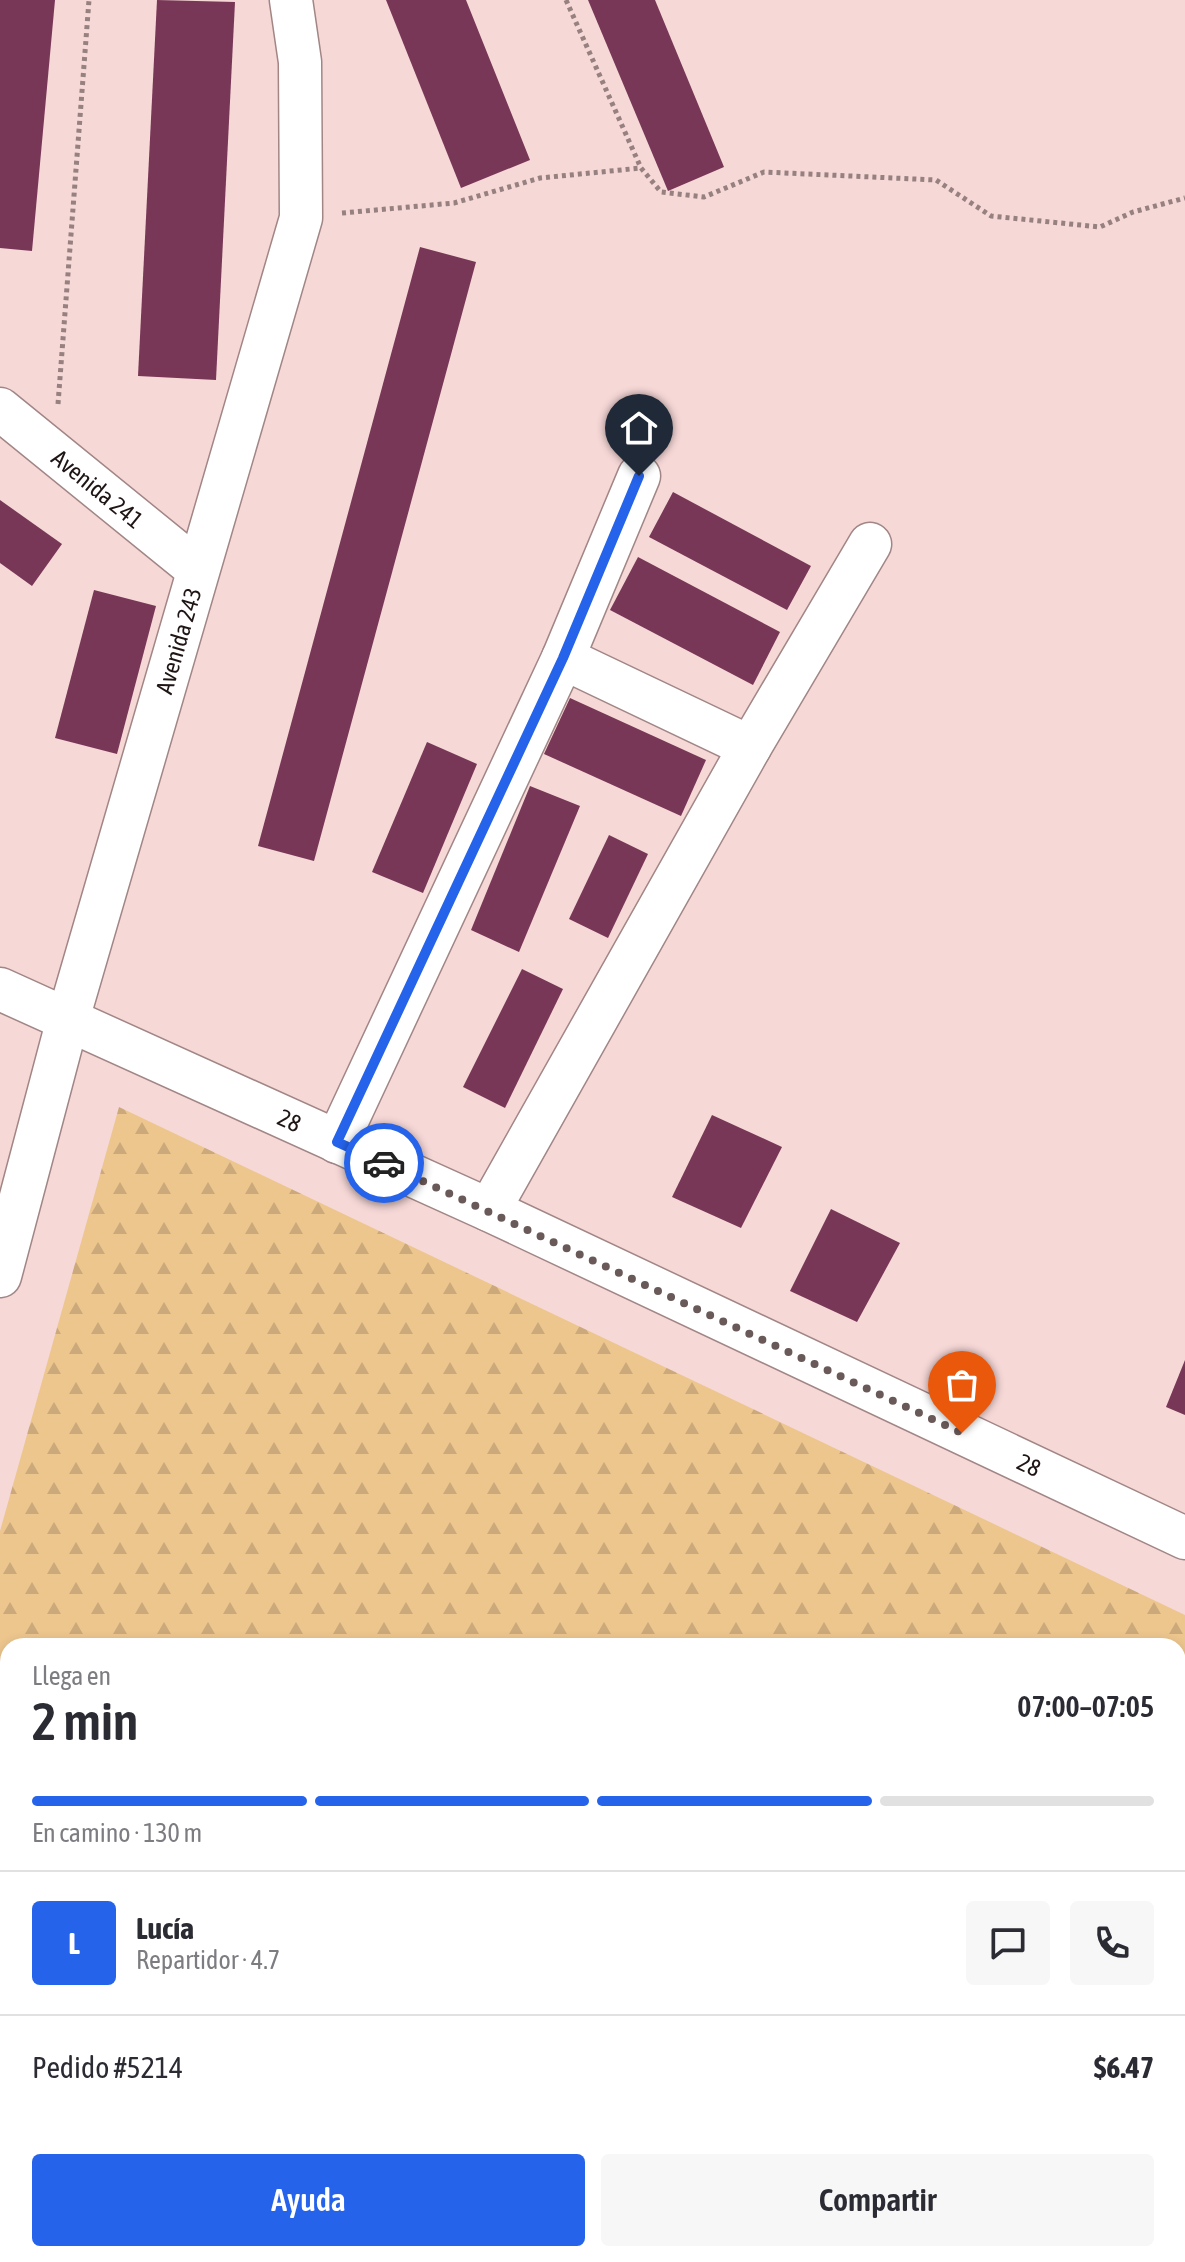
<!DOCTYPE html>
<html lang="es">
<meta charset="utf-8">
<style>
body{margin:0;font-family:"Asap Condensed",sans-serif;background:#f7f7f7;color:#2b2b33;height:100vh;display:flex;flex-direction:column;font-size:30px;white-space:nowrap}
*{box-sizing:border-box;margin:0}
p{font-size:26px;color:#7c7c81}
.icon{flex:none;width:44px;height:44px;fill:none;stroke:currentColor;stroke-width:2;stroke-linecap:round;stroke-linejoin:round}
.map{position:relative;flex:1;overflow:hidden}
.details{position:absolute;left:0px;top:1638px;width:1186px;height:624px;display:flex;flex-direction:column;background:#fff;border-radius:24px 24px 0 0;box-shadow:0 4px 12px #0003}
.details>*{flex:none}
.pin{position:absolute;display:grid;place-items:center;width:68px;height:68px;color:#fff;margin:-82px -34px;border-radius:50% 50% 50% 0;rotate:-45deg;box-shadow:0 0 8px #0007}
.pin .icon{rotate:45deg}
.courier{position:absolute;display:grid;place-items:center;width:80px;height:80px;margin:-40px;border:6px solid #2563eb;border-radius:50%;background:#fff;color:#222;box-shadow:0 2px 10px #0007}
.headline em{font-style:normal;font-weight:600}
.headline div{display:flex;flex-direction:column-reverse}
.headline{display:flex;align-items:center;justify-content:space-between;height:136px;padding:0 32px}
h1{font-size:52px;font-weight:600;line-height:60px}
.bar{display:grid;grid-template-columns:repeat(4,1fr);gap:12px 8px;align-content:center;height:96px;padding:0 32px}
.bar i{height:10px;border-radius:6px;background:#e1e1e2}
.bar .active{background:#2563eb}
.bar p{grid-column:span 4}
.line{display:flex;align-items:center;gap:20px;padding:0 32px;border-top:2px solid #e1e1e2}
.line div{flex:1}
.round{display:grid;place-items:center;flex:none;width:84px;height:84px;border-radius:8px;background:#f7f7f7}
.primary-button{display:flex;gap:16px;margin-top:auto;padding:16px 32px}
.primary-button a{flex:1;height:92px;border-radius:8px;background:#2563eb;color:#fff;font-size:32px;font-weight:600;line-height:92px;text-align:center}
.primary-button a+a{background:#f7f7f7;color:#2b2b33}
.map>svg:first-child{display:block}
</style>
<div class="map">
<svg width="1185" height="2262" viewBox="0 0 1185 2262">
<defs>
<pattern id="forest-firs" width="22" height="20" patternUnits="userSpaceOnUse" patternTransform="scale(2)"><rect width="22" height="20" fill="#edc68e"/><path d="M5 1l3.5 6h-7zM16 11l3.5 6h-7z" fill="#cba97a"/></pattern>
</defs>
<rect width="100%" height="100%" fill="#f6d8d7"/>
<path fill="url(#forest-firs)" fill-rule="evenodd" d="M119 1107 1185 1615V2262H0V1531ZM8 1646H1178V2254H8Z"/>
<g fill="#783757">
<path d="M0 0H55L32 251 0 248Z"/>
<path d="M157 0 235 2 216 380 138 376Z"/>
<path d="M386 0H466L530 160 461 188Z"/>
<path d="M588 0H655L724 167 668 191Z"/>
<path d="M420 247 476 262 314 861 258 846Z"/>
<path d="M673 492 811 566 787 610 649 537Z"/>
<path d="M0 500 62 544 32 586 0 563Z"/>
<path d="M638 557 780 632 753 685 610 610Z"/>
<path d="M94 590 156 606 117 754 55 738Z"/>
<path d="M570 698 706 760 681 816 544 754Z"/>
<path d="M427 742 477 764 423 893 372 872Z"/>
<path d="M530 786 580 806 519 952 471 930Z"/>
<path d="M609 835 648 854 608 938 569 919Z"/>
<path d="M522 969 563 989 505 1108 463 1087Z"/>
<path d="M712 1115 782 1147 741 1228 672 1197Z"/>
<path d="M831 1209 900 1243 857 1322 790 1291Z"/>
<path d="M1185 1360V1415L1166 1407Z"/>
</g>
<g fill="none" stroke-linecap="round" stroke-linejoin="round">
<defs>
<g id="minor">
<path id="s1" d="M0 409 197 569"/>
<path d="M563 658 750 747"/>
<path id="s2" d="M0 989 489 1210 1185 1538"/>
<path d="M337 1142 563 658 639 476"/>
<path d="M489 1210 750 747 870 544"/>
<path id="s3" d="M0 1276 68 1019 301 218 300 62 291 0"/>
</g>
</defs>
<use href="#minor" stroke="#a18685" stroke-width="45"/>
<g stroke="#968180" stroke-width="5" stroke-dasharray="4 4" stroke-linecap="butt">
<path d="M566 0 641 168 661 192 704 197 764 172 936 180 991 216 1100 227 1133 212 1185 198"/>
<path d="M342 213 454 203 540 178 641 168"/>
<path d="M58 404 89 0"/>
</g>
<use href="#minor" stroke="#fff" stroke-width="42"/>
</g>
<g fill="none" stroke-linecap="round" stroke-linejoin="round">
<path stroke="#6a5959" stroke-width="8" stroke-dasharray="0 14.4" d="M384 1163 962 1433"/>
<path stroke="#2563eb" stroke-width="10" d="M384 1163 337 1142 563 658 639 476"/>
</g>
<g text-anchor="middle" dominant-baseline="central" stroke-width="8" stroke-linejoin="round" paint-order="stroke">
<g font-size="24" fill="#1f1515" stroke="#f6d8d7">
<text stroke="none"><textPath href="#s1" startOffset="126">Avenida 241</textPath></text>
<text stroke="none"><textPath href="#s3" startOffset="660">Avenida 243</textPath></text>
<text stroke="none"><textPath href="#s2" startOffset="318">28</textPath></text>
<text stroke="none"><textPath href="#s2" startOffset="1134">28</textPath></text>
</g>
</g>
</svg>
<div class="pin" style="left:962px;top:1433px;background:#ea580c"><svg class="icon" aria-label="bag" viewBox="0 0 24 24"><path d="M5 8h14l-1 12H6zM9 8a3 3 0 0 1 6 0"/></svg></div>
<div class="pin" style="left:639px;top:476px;background:#1f2937"><svg class="icon" aria-label="home" viewBox="0 0 24 24"><path d="M3 11l9-7 9 7M6 9v11h12V9"/></svg></div>
<div class="courier" style="left:384px;top:1163px"><svg class="icon" aria-label="car" viewBox="0 0 24 24"><path d="M5 17H2v-5l4-1 3-4h7l3 4 3 1v5h-3M9 17h6M6 11h13"/><circle cx="7" cy="17" r="2"/><circle cx="17" cy="17" r="2"/></svg></div>
<section class="details">
<div class="headline"><div><h1>2 min</h1><p>Llega en</p></div><em>07:00–07:05</em></div>
<div class="bar"><i class="active"></i><i class="active"></i><i class="active"></i><i></i><p>En camino · 130 m</p></div>
<div class="line" style="height:144px"><b class="round" style="background:#2563eb;color:#fff">L</b><div><b>Lucía</b><p>Repartidor · 4.7</p></div><a class="round"><svg class="icon" aria-label="chat" viewBox="0 0 24 24"><path d="M4 5h16v11H9l-5 4z"/></svg></a><a class="round"><svg class="icon" aria-label="phone" viewBox="0 0 24 24"><path d="M5 4h4l2 5-3 2q2 4 5 5l2-3 5 2v4C11 20 4 13 5 4z"/></svg></a></div>
<div class="line" style="height:104px"><div>Pedido #5214</div><b>$6.47</b></div>
<div class="primary-button"><a>Ayuda</a><a>Compartir</a></div>
</section>
</div>
